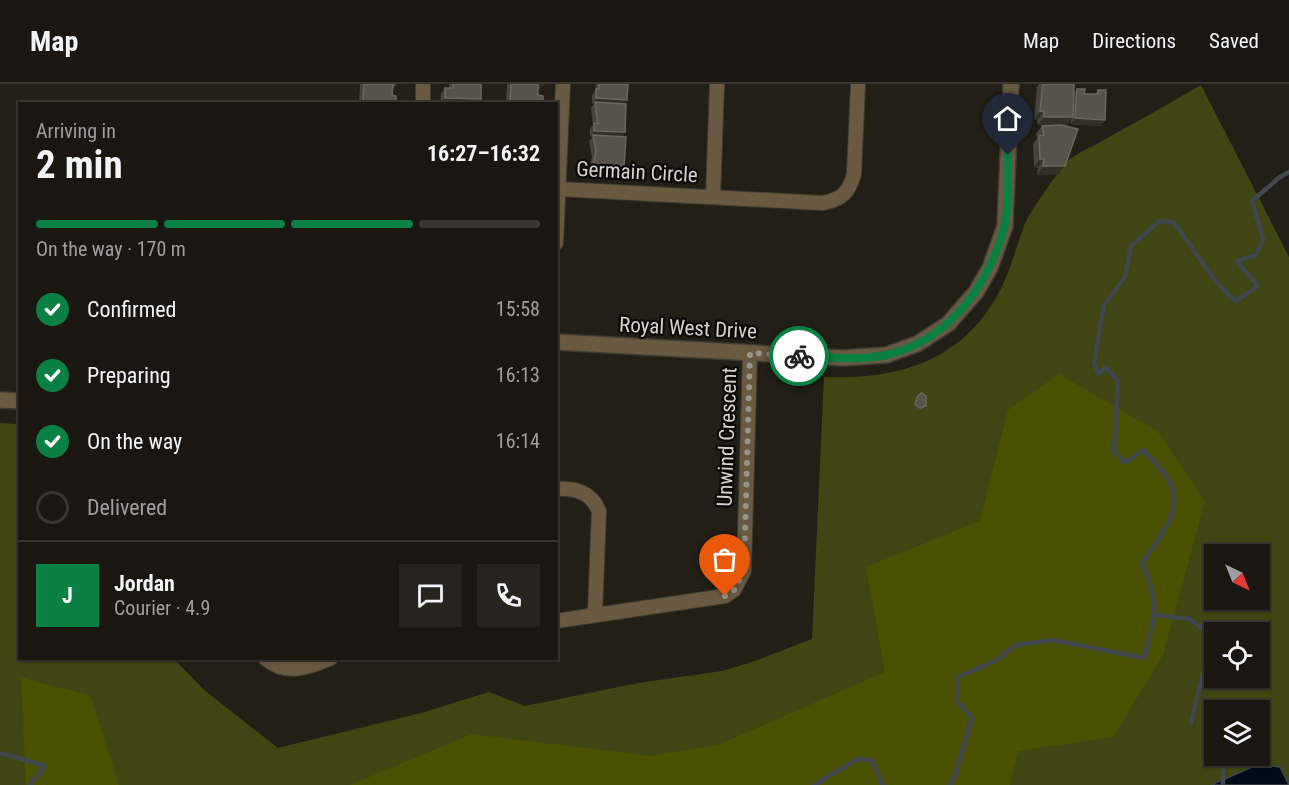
<!DOCTYPE html>
<meta charset="utf-8">
<style>
body{margin:0;font-family:"Roboto Condensed",sans-serif;background:#27241e;color:#f1f3f6;height:100vh;display:flex;flex-direction:column;font-size:22px;white-space:nowrap}
*{box-sizing:border-box;margin:0}
p{font-size:20px;color:#9f9f9f}
.icon{flex:none;width:33px;height:33px;fill:none;stroke:currentColor;stroke-width:2;stroke-linecap:round;stroke-linejoin:round}
.map{position:relative;flex:1;overflow:hidden}
.side{position:absolute;left:18px;top:18px;width:540px;height:558px;display:flex;flex-direction:column;background:#1a1710;border-radius:0px;box-shadow:0 2px 4px #0004,0 0 0 2px #383630}
.side>*{flex:none}
.needle{width:39px;rotate:137deg}
.fabs{position:absolute;left:1204px;top:460px;display:grid;gap:12px}
.fabs a{display:grid;place-items:center;width:66px;height:66px;border-radius:0px;background:#1a1710;box-shadow:0 2px 4px #0004,0 0 0 2px #383630;font-size:30px}
.pin{position:absolute;display:grid;place-items:center;width:51px;height:51px;color:#fff;margin:-62px -26px;border-radius:50% 50% 50% 0;rotate:-45deg;box-shadow:0 0 6px #0007}
.pin .icon{rotate:45deg}
.courier{position:absolute;display:grid;place-items:center;width:60px;height:60px;margin:-30px;border:4px solid #0b8043;border-radius:50%;background:#fff;color:#222;box-shadow:0 2px 8px #0007}
.head em{font-style:normal;font-weight:700}
.head div{display:flex;flex-direction:column-reverse}
.head{display:flex;align-items:center;justify-content:space-between;height:102px;padding:0 18px}
h1{font-size:39px;font-weight:700;line-height:45px}
.bar{display:grid;grid-template-columns:repeat(4,1fr);gap:9px 6px;align-content:center;height:72px;padding:0 18px}
.bar i{height:8px;border-radius:4px;background:#383630}
.bar .selected{background:#0b8043}
.bar p{grid-column:span 4}
.line{display:flex;align-items:center;gap:15px;padding:0 18px;border-top:2px solid #383630}
.line div{flex:1}
.round{display:grid;place-items:center;flex:none;width:63px;height:63px;border-radius:0px;background:#27241e}
ol{padding:0 18px;list-style:none}
li{display:flex;align-items:center;gap:18px;height:66px}
li p{margin-inline-start:auto}
li .icon{padding:6px;border-radius:50%;background:#0b8043;color:#fff;stroke-width:4}
li:last-child{color:#9f9f9f}
li i{width:33px;height:33px;border:3px solid #383630;border-radius:50%}
header{display:flex;align-items:center;gap:36px;box-sizing:border-box;height:84px;padding:0 30px;background:#1a1710;border-bottom:2px solid #383630}
header strong{font-size:28px}
nav{display:flex;gap:33px;margin-inline-start:auto;font-size:21px}
.map>svg:first-child{display:block}
</style>
<header>
<strong>Map</strong>
<nav><a>Map</a><a>Directions</a><a>Saved</a></nav>
</header>
<div class="map">
<svg width="1289" height="701" viewBox="0 0 1289 701">
<rect width="100%" height="100%" fill="#221f16"/>
<path fill="#3f4613" fill-rule="evenodd" d="M1201 1 1289 173V701H0V339L19 340 20 574 174 575 204 606 278 664 421 629 489 608 525 622 638 599 722 587 755 577 812 555 824 293C902 296 969 275 1004 198 1012 180 1017 161 1024 142 1028 130 1058 88 1067 78 1075 69 1091 64 1102 57 1135 39 1168 20 1201 1ZM1215 471H1260V516H1215ZM1215 549H1260V594H1215ZM1215 627H1260V672H1215Z"/>
<g fill="#4a5202">
<path d="M1059 290 1158 348 1205 417 1163 571 1113 653 1018 667 1010 701H350L472 650 650 672 718 661 885 588 866 483 980 437 1008 326Z"/>
<path d="M21 592 32 597 90 611 119 701H26Z"/>
</g>
<path fill="#000b17" stroke="#40474e" stroke-width="1.5" d="M1259 680 1280 683 1289 701H1211Z"/>
<g fill="none" stroke-linecap="round" stroke-linejoin="round">
<g stroke="#40474e" stroke-width="4.5">
<path d="M1155 531 1190 535 1207 548 1210 561 1191 639"/>
<path d="M0 669 45 682 30 701"/>
<path d="M1223 674V701"/>
<path d="M814 701 858 675 872 676 883 701"/>
<path d="M950 701 956 689 972 634 957 617 958 593 995 577 1016 561 1053 556 1144 574C1155 532 1161 520 1142 479 1158 455 1187 425 1168 395 1162 384 1151 375 1143 366L1125 379 1114 367 1118 297 1106 283 1098 290 1094 278 1104 221 1125 193 1131 162 1159 137 1173 138C1195 164 1210 197 1236 217L1258 202 1237 177 1256 171 1263 155 1252 117 1280 93 1289 88"/>
</g>
<defs>
<g id="minor">
<path d="M423 20V0"/>
<path d="M559 105 822 119C841 116 849 109 854 90L858 0"/>
<path d="M713 113 717 0"/>
<path d="M556 159 563 0"/>
<path d="M556 405C576 404 591 408 599 427L595 529"/>
<path d="M556 537 725 512 734 506 744 487 750 269"/>
<path d="M265 574C285 592 309 584 331 574"/>
</g>
<g id="tertiary">
<path d="M556 258 843 274 886 271 917 260 948 240 976 208 990 184 1005 142 1011 0"/>
<path d="M0 316 20 317"/>
</g>
</defs>
<use href="#minor" stroke="#3f3c33" stroke-width="16"/>
<use href="#tertiary" stroke="#3f3c33" stroke-width="18"/>
<use href="#minor" stroke="#6a5941" stroke-width="14"/>
<use href="#tertiary" stroke="#6a5941" stroke-width="15"/>
</g>
<g fill="#48443b">
<path d="M360 0H397L392 6V11L396 20H359Z"/>
<path d="M449 0H481V15L478 19 480 20H440L441 10 445 4H449Z"/>
<path d="M507 0H544L539 6H538V11L543 20H506Z"/>
<path d="M596 0H628L625 20V48L622 53 624 82 620 88 589 86 592 73 589 57 593 53H590V45L593 41 591 24 594 20H592V11L595 7Z"/>
<path d="M1039 0H1074V9L1077 5 1084 10H1095L1098 6 1105 36 1101 42 1071 40V35L1067 42H1062L1059 90 1037 91 1038 84 1034 83 1033 60 1037 54 1036 50 1042 42 1053 41H1038L1037 36H1034L1037 3Z"/>
<path d="M918 312 926 322 924 324 918 327 913 323 916 315Z"/>
</g>
<g fill="#322f26">
<path d="M538 0H544L539 6H534Z"/>
<path d="M445 14 481 15 478 20 448 18 447 20H441Z"/>
<path d="M596 14 627 16 623 22 595 18 594 20H592Z"/>
<path d="M1040 27 1044 28 1037 36H1034Z"/>
<path d="M1044 33H1073L1067 42 1038 41Z"/>
<path d="M1075 34 1105 36 1101 42 1071 40Z"/>
<path d="M594 47 625 48 621 54 593 51V53H590Z"/>
<path d="M1040 75H1044L1038 84 1034 83Z"/>
<path d="M593 81 624 82 620 88 589 86Z"/>
<path d="M1043 82H1065L1059 90 1037 91Z"/>
</g>
<g fill="#57534b" stroke="#6b675f" stroke-width="1.5">
<path d="M364 0H393L392 11 396 12V20L363 19Z"/>
<path d="M453 0H481V15L445 14V4H453Z"/>
<path d="M511 0H538V11L543 12V20H510Z"/>
<path d="M599 0H628L627 16 596 14V5H599Z"/>
<path d="M1043 0H1074L1073 33H1044V28L1040 27Z"/>
<path d="M1077 5H1085L1084 10H1098V6H1106L1105 36 1075 34Z"/>
<path d="M448 18 480 19V20H448Z"/>
<path d="M595 18 626 20 625 48 594 47V39L598 40Z"/>
<path d="M1061 41 1078 45 1065 82H1043L1044 75H1040L1039 52 1044 51 1042 42Z"/>
<path d="M593 51 626 53 624 82 593 81 596 67Z"/>
<path d="M922 309 926 312V322L920 324 915 320 918 312Z"/>
</g>
<g fill="none" stroke-linecap="round" stroke-linejoin="round">
<path stroke="#96948d" stroke-width="6" stroke-dasharray="0 10.8" d="M725 512 734 506 744 487 750 269 799 272"/>
<path stroke="#0b8043" stroke-width="8" d="M799 272C828 273 858 277 886 271 948 257 988 203 1004 144 1010 122 1007 94 1008 71"/>
</g>
<g text-anchor="middle" dominant-baseline="central" stroke-width="4.5" stroke-linejoin="round" paint-order="stroke">
<g font-size="21" fill="#d5d3cd" stroke="#0a0906">
<text transform="translate(637 88) rotate(3)">Germain Circle</text>
<text transform="translate(688 244) rotate(3)">Royal West Drive</text>
<text transform="translate(727 353) rotate(-88)">Unwind Crescent</text>
</g>
</g>
</svg>
<div class="fabs">
<a><svg class="needle" viewBox="-14 -14 28 28"><path d="M0-13l5 13h-10z" fill="#e53935"/><path d="M0 13l5-13h-10z" fill="#9f9f9f"/></svg></a>
<a><svg class="icon" aria-label="locate" viewBox="0 0 24 24"><circle cx="12" cy="12" r="6"/><path d="M12 2v4M12 18v4M2 12h4M18 12h4"/></svg></a>
<a><svg class="icon" aria-label="layers" viewBox="0 0 24 24"><path d="M12 4l9 5-9 5-9-5zM3 14l9 5 9-5"/></svg></a>
</div>
<div class="pin" style="left:725px;top:512px;background:#ea580c"><svg class="icon" aria-label="bag" viewBox="0 0 24 24"><path d="M5 8h14l-1 12H6zM9 8a3 3 0 0 1 6 0"/></svg></div>
<div class="pin" style="left:1008px;top:71px;background:#1f2937"><svg class="icon" aria-label="home" viewBox="0 0 24 24"><path d="M3 11l9-7 9 7M6 9v11h12V9"/></svg></div>
<div class="courier" style="left:799px;top:272px"><svg class="icon" aria-label="bike" viewBox="0 0 24 24"><circle cx="6" cy="16" r="4"/><circle cx="18" cy="16" r="4"/><path d="M6 16l4-8h5l3 8M10 8l3 8H6M13 5h3"/></svg></div>
<section class="side">
<div class="head"><div><h1>2 min</h1><p>Arriving in</p></div><em>16:27–16:32</em></div>
<div class="bar"><i class="selected"></i><i class="selected"></i><i class="selected"></i><i></i><p>On the way · 170 m</p></div>
<ol>
<li><svg class="icon" aria-label="check" viewBox="0 0 24 24"><path d="M5 12l5 5 9-10"/></svg>Confirmed<p>15:58</p></li>
<li><svg class="icon" aria-label="check" viewBox="0 0 24 24"><path d="M5 12l5 5 9-10"/></svg>Preparing<p>16:13</p></li>
<li><svg class="icon" aria-label="check" viewBox="0 0 24 24"><path d="M5 12l5 5 9-10"/></svg>On the way<p>16:14</p></li>
<li><i></i>Delivered</li>
</ol>
<div class="line" style="height:108px"><b class="round" style="background:#0b8043;color:#fff">J</b><div><b>Jordan</b><p>Courier · 4.9</p></div><a class="round"><svg class="icon" aria-label="chat" viewBox="0 0 24 24"><path d="M4 5h16v11H9l-5 4z"/></svg></a><a class="round"><svg class="icon" aria-label="phone" viewBox="0 0 24 24"><path d="M5 4h4l2 5-3 2q2 4 5 5l2-3 5 2v4C11 20 4 13 5 4z"/></svg></a></div>
</section>
</div>
